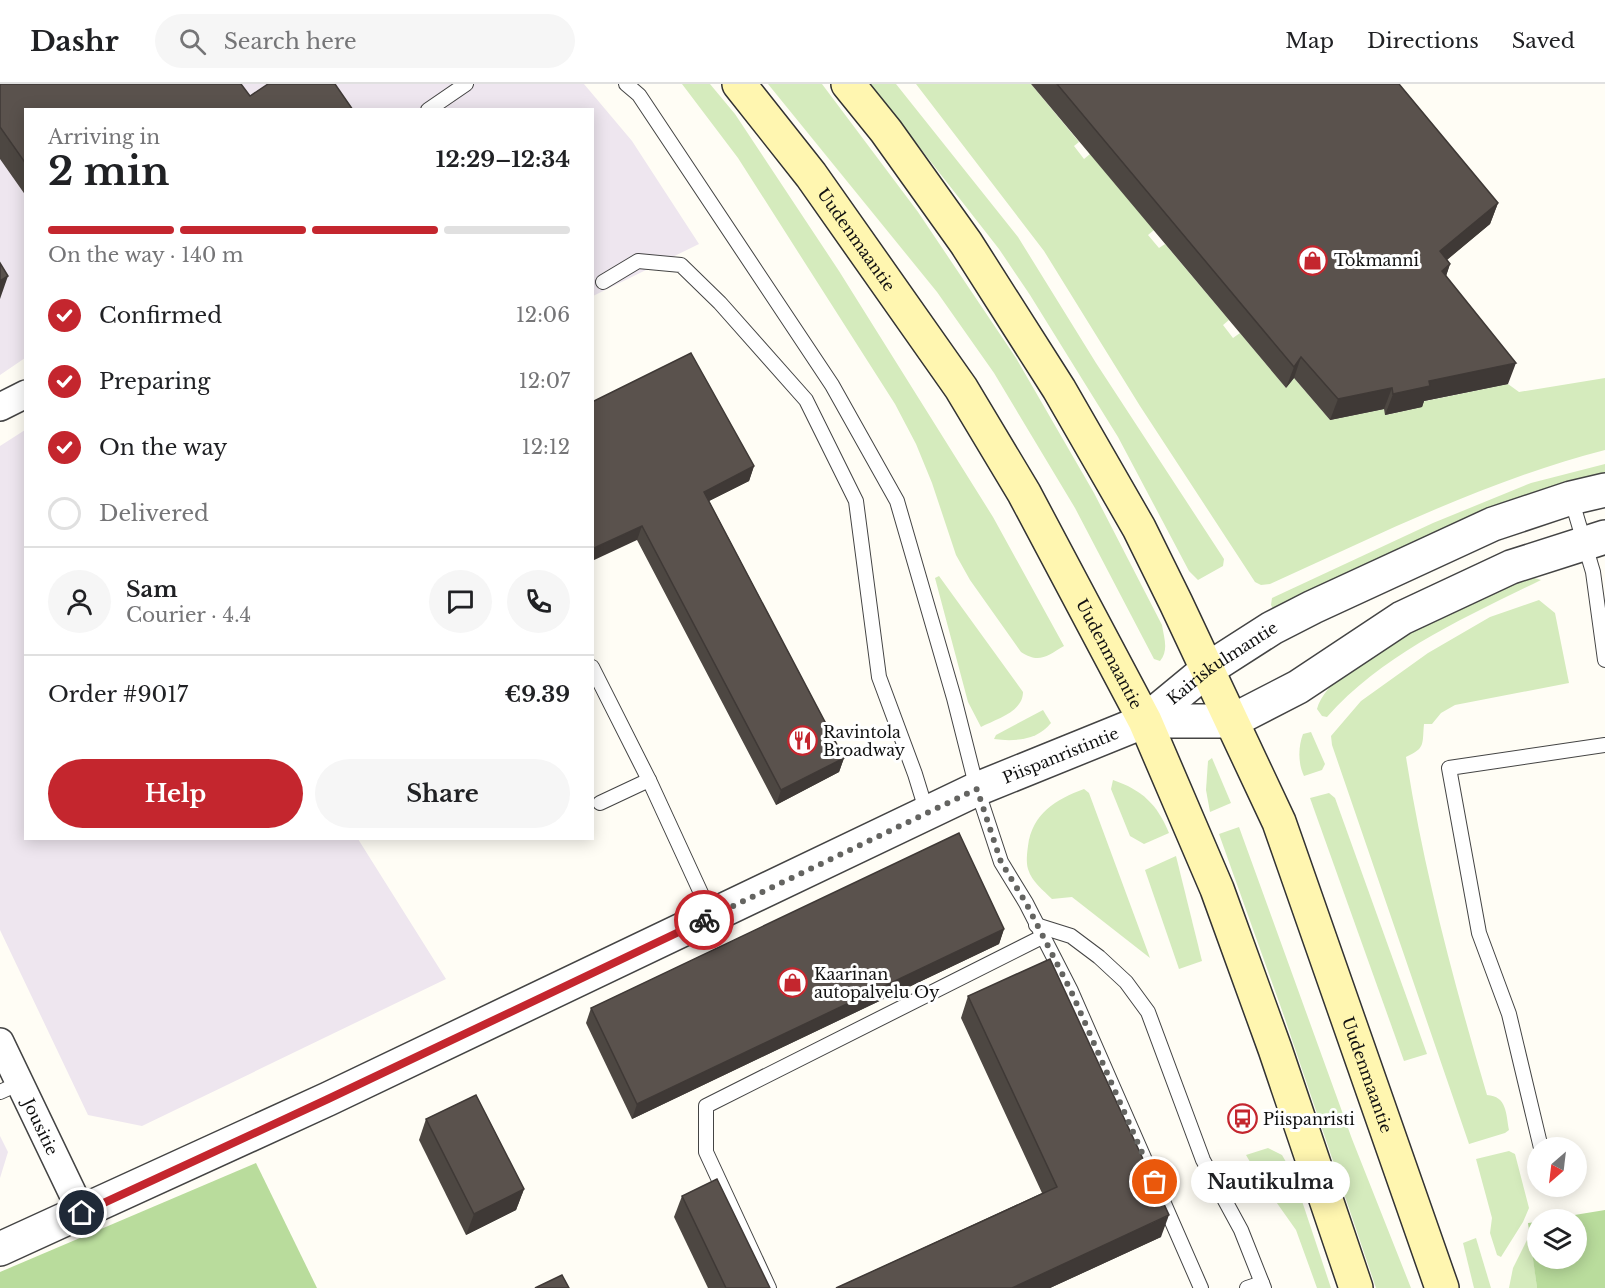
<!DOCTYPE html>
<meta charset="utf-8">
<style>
body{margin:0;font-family:"Libre Baskerville",serif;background:#f6f6f6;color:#202124;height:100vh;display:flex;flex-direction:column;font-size:22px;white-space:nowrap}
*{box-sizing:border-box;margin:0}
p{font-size:20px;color:#757577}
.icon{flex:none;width:33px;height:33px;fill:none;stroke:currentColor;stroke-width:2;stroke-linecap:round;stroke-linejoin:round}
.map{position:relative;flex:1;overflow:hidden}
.drawer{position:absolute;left:24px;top:24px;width:570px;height:732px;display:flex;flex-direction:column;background:#fff;border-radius:0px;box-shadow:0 3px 15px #0003}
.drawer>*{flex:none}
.needle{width:39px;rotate:208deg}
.buttons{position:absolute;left:1527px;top:1053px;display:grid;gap:12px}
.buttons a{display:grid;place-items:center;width:60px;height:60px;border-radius:50%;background:#fff;box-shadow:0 3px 15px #0003;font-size:30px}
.pin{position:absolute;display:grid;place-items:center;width:51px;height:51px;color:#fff;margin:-26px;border:3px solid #fff;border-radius:50%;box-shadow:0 2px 6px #0007}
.courier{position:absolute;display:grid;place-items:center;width:60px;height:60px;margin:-30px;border:4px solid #c4262e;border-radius:50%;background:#fff;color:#222;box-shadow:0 2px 8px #0007}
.bubble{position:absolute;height:42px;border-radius:21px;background:#fff;box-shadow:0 3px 15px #0003;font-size:20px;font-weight:700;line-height:42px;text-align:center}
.headline em{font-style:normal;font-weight:700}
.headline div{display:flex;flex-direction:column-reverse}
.headline{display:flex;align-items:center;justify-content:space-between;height:102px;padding:0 24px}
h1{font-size:39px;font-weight:700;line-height:45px}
.bar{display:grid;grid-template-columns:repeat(4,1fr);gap:9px 6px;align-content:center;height:72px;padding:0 24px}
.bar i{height:8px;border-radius:4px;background:#e0e0e0}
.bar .on{background:#c4262e}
.bar p{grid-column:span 4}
.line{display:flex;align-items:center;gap:15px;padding:0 24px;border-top:2px solid #e0e0e0}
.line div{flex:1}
.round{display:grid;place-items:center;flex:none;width:63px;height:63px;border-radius:32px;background:#f6f6f6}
ol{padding:0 24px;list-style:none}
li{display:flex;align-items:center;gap:18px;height:66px}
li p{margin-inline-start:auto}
li .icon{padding:6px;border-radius:50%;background:#c4262e;color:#fff;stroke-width:4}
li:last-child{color:#757577}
li i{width:33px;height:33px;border:3px solid #e0e0e0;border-radius:50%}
.primary-button{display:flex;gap:12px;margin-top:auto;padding:12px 24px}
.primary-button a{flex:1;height:69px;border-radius:36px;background:#c4262e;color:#fff;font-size:24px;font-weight:700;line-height:69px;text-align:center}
.primary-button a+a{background:#f6f6f6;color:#202124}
header{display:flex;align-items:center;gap:36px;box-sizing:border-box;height:84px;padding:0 30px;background:#fff;border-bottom:2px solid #e0e0e0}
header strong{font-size:28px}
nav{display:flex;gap:33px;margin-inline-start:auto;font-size:21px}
.search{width:420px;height:54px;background:#f6f6f6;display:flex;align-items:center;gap:15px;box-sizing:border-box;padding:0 21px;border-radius:33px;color:#757577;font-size:22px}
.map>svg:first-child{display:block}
</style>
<header>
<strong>Dashr</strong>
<div class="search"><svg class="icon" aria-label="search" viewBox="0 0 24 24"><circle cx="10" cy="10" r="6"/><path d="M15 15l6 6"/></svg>Search here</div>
<nav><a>Map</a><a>Directions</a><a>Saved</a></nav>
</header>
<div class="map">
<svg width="1605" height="1204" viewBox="0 0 1605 1204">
<rect width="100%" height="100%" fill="#fffdf5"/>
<g fill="#eee6ef">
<path d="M0 0H584L632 57 699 160 593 212 592 26H26L25 274 0 291Z"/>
<path d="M25 346 26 754 358 755 446 895 142 1042 88 1031 0 846V362Z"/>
<path d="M0 1052 8 1068 0 1094Z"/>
</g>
<g fill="#d5ebbd">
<path d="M682 0H710L735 30 839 187 993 433 1064 562C1047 572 1039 580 1021 568L970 496 956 471 932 399 916 360 895 320 738 74Z"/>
<path d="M768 0H822L918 128 1016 274 1094 409 1162 541C1164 554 1169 566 1160 577L1154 575 1075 424 994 289 937 208Z"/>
<path d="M870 0H896L1018 153 1096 279 1224 475 1223 482 1198 496 1189 487 1118 353 1030 211 999 165Z"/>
<path d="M916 0H1031L1079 58 1074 62 1084 75 1090 70 1154 146 1148 151 1159 164 1165 160 1229 236 1223 241 1233 254 1240 249 1286 304 1294 294 1330 336 1384 325 1386 331 1422 323 1421 318 1508 300 1519 308 1605 294V366C1488 396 1380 450 1270 500L1261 501 1255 498 1140 322 1044 167Z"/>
<path d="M1605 380V398L1275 528 1271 521 1272 514 1433 439 1531 399Z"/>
<path d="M939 492 1023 608C1023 628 996 635 981 643L968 618 935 494Z"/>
<path d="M1528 492 1541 496C1466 533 1384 569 1327 633L1322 632 1317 625C1333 571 1477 516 1528 492Z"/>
<path d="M1539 516 1555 529 1569 599 1455 621 1441 629 1432 640H1424C1422 660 1426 664 1406 673 1424 788 1454 899 1487 1011 1507 1012 1506 1030 1509 1046L1505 1049 1469 1060 1332 661 1331 652 1361 617 1428 569 1490 533Z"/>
<path d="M1043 626 1051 639C1038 656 1014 658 994 655L996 651Z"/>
<path d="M1311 648 1325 680 1322 686 1304 692C1298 680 1298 663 1303 650Z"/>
<path d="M1212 674 1231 719 1210 728 1206 706 1208 677Z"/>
<path d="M1113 696C1142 706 1157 720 1169 749L1144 760 1130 752 1111 705Z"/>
<path d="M1084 705 1089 709 1150 874 1072 813 1052 815C1043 806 1032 798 1028 785 1026 778 1027 769 1028 762 1032 730 1056 715 1084 705Z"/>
<path d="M1329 709 1335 714 1427 970 1404 977 1310 714Z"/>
<path d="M1239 743 1352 1055 1411 1204H1376L1284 932 1219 750Z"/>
<path d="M1176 772 1202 877 1179 885 1145 786Z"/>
<path d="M1268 1064 1282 1071 1293 1090 1331 1204H1317L1296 1146 1260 1095 1246 1071Z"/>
<path d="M1509 1067 1515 1070 1529 1124 1523 1138 1501 1173 1497 1171 1490 1149 1492 1134 1476 1075Z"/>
<path d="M1530 1150 1537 1204H1509L1513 1184Z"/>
<path d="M1476 1154 1491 1204H1474L1463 1159Z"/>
</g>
<g fill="#b9dc9c">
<path d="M256 1079 317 1204H0V1188Z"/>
<path d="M1605 1126V1204H1537L1528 1139 1537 1138 1538 1174H1576V1136L1550 1135Z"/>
</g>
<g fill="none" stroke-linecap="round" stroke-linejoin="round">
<defs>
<g id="service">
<path d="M626 0 639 11 832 301 897 417 954 614 977 705 1001 778 1026 819 1071 907 1201 1204"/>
<path d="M428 26 466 0"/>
<path d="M603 198 638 177 681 181 720 219 806 316 856 417 879 593 915 690 927 729"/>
<path d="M1571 414 1593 488 1605 576"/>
<path d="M592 583 649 696 712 833"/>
<path d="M600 719 649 696"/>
<path d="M1036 841 1071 852 1099 873 1126 898 1148 928 1203 1076 1241 1146 1264 1204"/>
<path d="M0 1008 20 999"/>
<path d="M1541 1064 1509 930 1479 849 1449 684 1605 661"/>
<path d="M769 1204 706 1068V1022L1042 853"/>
<path d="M1247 1204 1262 1199"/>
</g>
<g id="minor">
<path d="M0 323 26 310"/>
<path id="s1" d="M0 958 82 1129"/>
</g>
<g id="tertiary">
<path d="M1145 637H1232L1298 603 1402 534 1511 483 1605 453"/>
<path id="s2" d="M0 1165 328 1015 977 705 1145 637 1208 585 1272 544 1313 523 1493 440 1571 414 1605 406"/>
</g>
<g id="secondary">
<path id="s3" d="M739 0 811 91 961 304 1024 409 1145 637 1217 805 1275 965 1356 1204"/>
<path id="s4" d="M848 0 886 47 966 159 1059 305 1139 444 1176 519 1279 738 1442 1204"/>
</g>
</defs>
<use href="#service" stroke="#444" stroke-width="16"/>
<use href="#minor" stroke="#444" stroke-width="30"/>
<use href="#tertiary" stroke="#444" stroke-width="36"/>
<use href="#secondary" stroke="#333" stroke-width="36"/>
<use href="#service" stroke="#fff" stroke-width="14"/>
<use href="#minor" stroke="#fff" stroke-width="27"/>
<use href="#tertiary" stroke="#fff" stroke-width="33"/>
<use href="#secondary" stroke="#fff6b0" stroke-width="33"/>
</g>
<g fill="#4d4742">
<path d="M0 0 250 12 26 26V112L0 75Z"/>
<path d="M1031 0H1399L1498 119 1490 140 1447 176 1450 180 1446 192 1508 300 1424 317 1422 323 1385 331 1384 325 1330 336 1294 294 1286 304Z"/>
<path d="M592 318 754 382 749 397 709 417 844 674 839 688 776 721 637 456Z"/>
<path d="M1004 845 999 860 632 1035 586 939 591 924Z"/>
<path d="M968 912 1161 1153 1050 1204H836L1042 1109 961 934Z"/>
<path d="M426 1035 524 1105 516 1126 466 1151 419 1056Z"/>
<path d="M682 1112 770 1204H708L674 1133Z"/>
</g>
<g fill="#3f3936">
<path d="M1498 119 1490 140 1432 188 1440 167Z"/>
<path d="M1450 180 1443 201 1442 187Z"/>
<path d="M8 192 0 215V197Z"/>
<path d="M1301 273 1294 294 1286 304 1294 283Z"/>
<path d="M1516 279 1508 300 1424 317 1422 323 1385 331 1393 310 1429 297Z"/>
<path d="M1392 304 1384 325 1330 336 1338 315Z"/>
<path d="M754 382 749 397 699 422 704 408Z"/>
<path d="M642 442 637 456 592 477V465Z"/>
<path d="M844 674 839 688 776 721 781 706Z"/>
<path d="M1004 845 999 860 632 1035 637 1020Z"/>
<path d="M524 1105 516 1126 466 1151 474 1130Z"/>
<path d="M1169 1131 1161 1153 1050 1204H1012Z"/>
</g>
<g fill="#5a524d" stroke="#3f3936" stroke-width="1.5">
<path d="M0 0H241L250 12 268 0H335L353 26H26V80L0 43Z"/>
<path d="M1057 0H1399L1498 119 1440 167 1450 180 1442 187 1516 279 1429 297 1430 302 1393 310 1392 304 1338 315 1301 273 1294 283Z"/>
<path d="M0 179 8 192 0 197Z"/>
<path d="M691 269 754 382 704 408 844 674 781 706 642 442 592 465V318Z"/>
<path d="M959 749 1004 845 637 1020 591 924Z"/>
<path d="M1050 875 1169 1131 1012 1204H836L1057 1103 968 912Z"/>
<path d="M476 1011 524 1105 474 1130 426 1035Z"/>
<path d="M717 1095 770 1204H726L682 1112Z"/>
<path d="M562 1191 569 1204H535Z"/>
</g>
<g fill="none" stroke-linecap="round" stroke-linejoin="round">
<path stroke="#646461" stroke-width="6" stroke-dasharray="0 10.8" d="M704 836 977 705 1001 778 1026 819 1071 907 1155 1098"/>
<path stroke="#c4262e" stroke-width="8" d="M82 1129 328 1015 704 836"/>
</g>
<defs>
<symbol id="shop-ring" viewBox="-11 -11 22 22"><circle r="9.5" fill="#fff" stroke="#c4262e" stroke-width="1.5"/><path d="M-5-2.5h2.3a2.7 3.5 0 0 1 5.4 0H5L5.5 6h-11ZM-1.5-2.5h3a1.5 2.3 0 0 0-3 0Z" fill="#c4262e"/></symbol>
<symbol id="restaurant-ring" viewBox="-11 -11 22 22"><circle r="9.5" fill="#fff" stroke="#c4262e" stroke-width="1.5"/><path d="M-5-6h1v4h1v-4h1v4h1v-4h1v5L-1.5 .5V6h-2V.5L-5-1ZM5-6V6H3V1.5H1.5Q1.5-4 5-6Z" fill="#c4262e"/></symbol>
<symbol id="bus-ring" viewBox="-11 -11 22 22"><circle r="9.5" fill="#fff" stroke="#c4262e" stroke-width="1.5"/><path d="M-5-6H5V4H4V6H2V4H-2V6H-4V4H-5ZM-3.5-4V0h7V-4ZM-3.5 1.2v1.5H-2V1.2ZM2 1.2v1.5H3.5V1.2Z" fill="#c4262e"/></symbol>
</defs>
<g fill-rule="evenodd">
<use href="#shop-ring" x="1296" y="160" width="33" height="33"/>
<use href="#restaurant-ring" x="786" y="640" width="33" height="33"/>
<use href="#shop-ring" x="776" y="882" width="33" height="33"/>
<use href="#bus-ring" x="1226" y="1018" width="33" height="33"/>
</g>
<g text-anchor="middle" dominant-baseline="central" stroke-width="6" stroke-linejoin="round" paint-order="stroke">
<g font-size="16" fill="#111" stroke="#fff">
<text stroke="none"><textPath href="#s3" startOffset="195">Uudenmaantie</textPath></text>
<text stroke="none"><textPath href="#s3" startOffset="681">Uudenmaantie</textPath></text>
<text stroke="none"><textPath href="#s2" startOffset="1358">Kairiskulmantie</textPath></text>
<text stroke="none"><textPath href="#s2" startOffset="1170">Piispanristintie</textPath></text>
<text stroke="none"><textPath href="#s4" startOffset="1125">Uudenmaantie</textPath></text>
<text stroke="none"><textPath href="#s1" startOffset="94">Jousitie</textPath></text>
</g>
<g font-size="16" fill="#111" stroke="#fff" text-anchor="start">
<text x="1334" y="176">Tokmanni</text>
<text x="823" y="648">Ravintola<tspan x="823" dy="18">Broadway</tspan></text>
<text x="814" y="890">Kaarinan<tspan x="814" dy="18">autopalvelu Oy</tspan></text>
<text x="1263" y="1035">Piispanristi</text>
</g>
</g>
</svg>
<div class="buttons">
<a><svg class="needle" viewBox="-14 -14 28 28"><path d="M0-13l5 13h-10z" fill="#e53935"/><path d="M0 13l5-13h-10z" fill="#757577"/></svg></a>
<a><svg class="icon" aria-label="layers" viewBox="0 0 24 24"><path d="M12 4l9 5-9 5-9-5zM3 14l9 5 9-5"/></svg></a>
</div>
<div class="pin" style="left:1155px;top:1098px;background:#ea580c"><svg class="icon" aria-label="bag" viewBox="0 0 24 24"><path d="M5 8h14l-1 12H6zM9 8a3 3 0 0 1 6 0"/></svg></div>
<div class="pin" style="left:82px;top:1129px;background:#1f2937"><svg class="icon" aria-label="home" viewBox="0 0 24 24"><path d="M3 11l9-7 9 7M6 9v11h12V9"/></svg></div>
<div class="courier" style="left:704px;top:836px"><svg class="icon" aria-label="bike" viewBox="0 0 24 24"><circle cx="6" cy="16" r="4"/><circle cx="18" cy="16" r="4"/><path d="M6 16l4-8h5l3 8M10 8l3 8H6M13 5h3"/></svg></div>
<div class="bubble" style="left:1191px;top:1077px;width:159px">Nautikulma</div>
<section class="drawer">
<div class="headline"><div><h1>2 min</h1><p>Arriving in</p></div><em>12:29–12:34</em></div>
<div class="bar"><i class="on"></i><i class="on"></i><i class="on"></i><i></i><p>On the way · 140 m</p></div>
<ol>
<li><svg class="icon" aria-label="check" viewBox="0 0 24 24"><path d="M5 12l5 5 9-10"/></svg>Confirmed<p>12:06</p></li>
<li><svg class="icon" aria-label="check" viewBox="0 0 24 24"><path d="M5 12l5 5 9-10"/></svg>Preparing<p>12:07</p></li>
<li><svg class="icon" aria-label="check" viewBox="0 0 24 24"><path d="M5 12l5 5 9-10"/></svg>On the way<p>12:12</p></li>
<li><i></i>Delivered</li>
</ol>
<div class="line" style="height:108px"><a class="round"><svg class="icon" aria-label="person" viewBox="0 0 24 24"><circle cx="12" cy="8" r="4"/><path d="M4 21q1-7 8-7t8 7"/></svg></a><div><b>Sam</b><p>Courier · 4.4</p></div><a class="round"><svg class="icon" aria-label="chat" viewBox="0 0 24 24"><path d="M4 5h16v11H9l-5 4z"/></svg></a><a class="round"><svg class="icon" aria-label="phone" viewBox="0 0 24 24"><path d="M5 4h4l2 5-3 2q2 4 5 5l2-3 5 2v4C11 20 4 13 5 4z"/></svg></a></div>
<div class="line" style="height:78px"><div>Order #9017</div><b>€9.39</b></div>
<div class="primary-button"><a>Help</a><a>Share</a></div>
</section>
</div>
